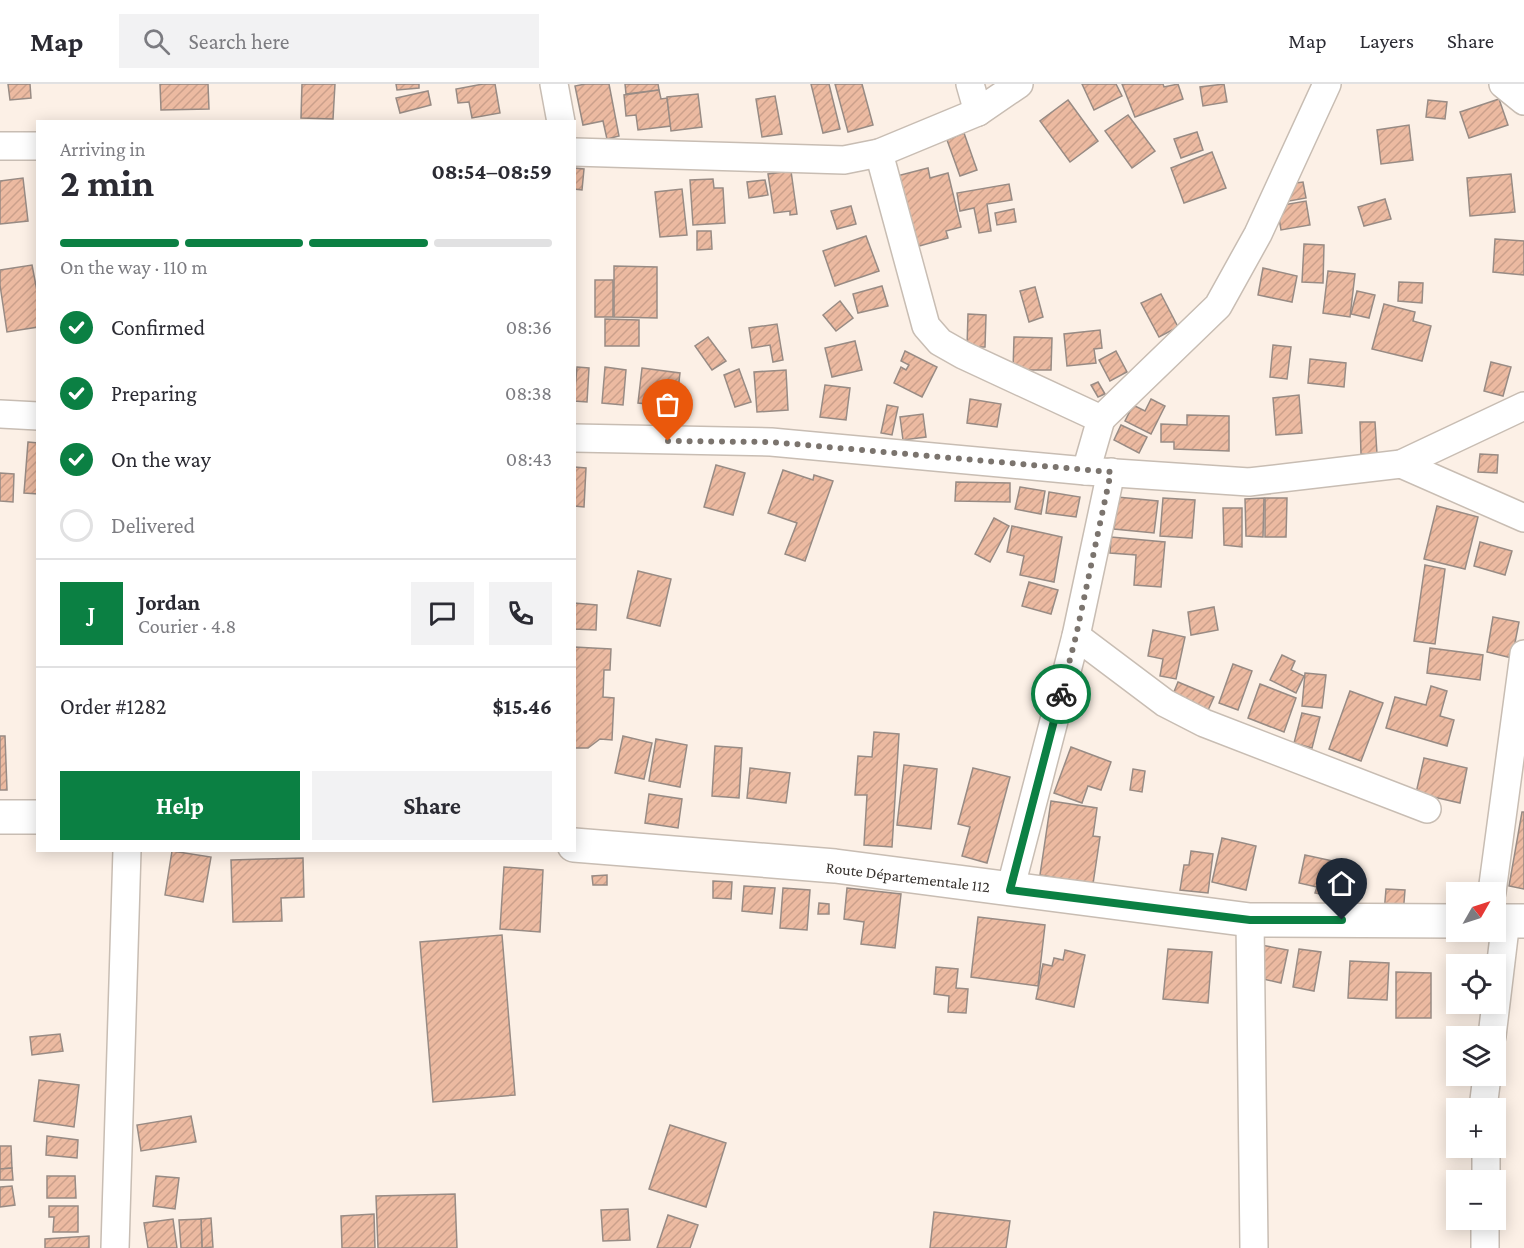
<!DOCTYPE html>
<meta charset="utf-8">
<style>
body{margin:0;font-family:"Crimson Pro",serif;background:#f2f2f3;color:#2b2b33;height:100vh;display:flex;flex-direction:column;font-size:22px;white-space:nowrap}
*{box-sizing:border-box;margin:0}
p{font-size:20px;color:#7c7c81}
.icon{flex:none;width:33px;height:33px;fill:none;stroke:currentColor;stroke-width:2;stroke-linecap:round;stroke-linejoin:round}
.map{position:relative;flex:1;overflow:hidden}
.panel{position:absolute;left:36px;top:36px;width:540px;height:732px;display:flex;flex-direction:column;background:#fff;border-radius:0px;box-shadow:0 3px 15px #0003}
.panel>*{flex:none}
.needle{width:39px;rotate:51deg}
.buttons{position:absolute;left:1446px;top:798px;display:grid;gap:12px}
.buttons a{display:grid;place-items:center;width:60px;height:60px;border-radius:0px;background:#fff;box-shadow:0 3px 15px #0003;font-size:30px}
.pin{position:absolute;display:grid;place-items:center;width:51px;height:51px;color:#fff;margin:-62px -26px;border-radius:50% 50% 50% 0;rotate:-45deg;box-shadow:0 0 6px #0007}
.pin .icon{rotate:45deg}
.courier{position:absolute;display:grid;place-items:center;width:60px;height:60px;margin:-30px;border:4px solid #0b8043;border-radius:50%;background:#fff;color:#222;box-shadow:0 2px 8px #0007}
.head em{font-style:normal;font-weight:700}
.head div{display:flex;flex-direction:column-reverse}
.head{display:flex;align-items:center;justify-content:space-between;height:102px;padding:0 24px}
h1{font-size:39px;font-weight:700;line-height:45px}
.bar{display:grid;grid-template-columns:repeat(4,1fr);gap:9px 6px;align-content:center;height:72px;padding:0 24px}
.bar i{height:8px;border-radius:4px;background:#e1e1e2}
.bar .on{background:#0b8043}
.bar p{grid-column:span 4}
.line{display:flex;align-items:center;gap:15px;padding:0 24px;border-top:2px solid #e1e1e2}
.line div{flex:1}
.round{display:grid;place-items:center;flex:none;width:63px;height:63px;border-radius:0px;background:#f2f2f3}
ol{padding:0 24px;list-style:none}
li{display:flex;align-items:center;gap:18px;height:66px}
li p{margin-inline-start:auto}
li .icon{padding:6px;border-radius:50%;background:#0b8043;color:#fff;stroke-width:4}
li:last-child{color:#7c7c81}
li i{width:33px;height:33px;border:3px solid #e1e1e2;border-radius:50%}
.action{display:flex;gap:12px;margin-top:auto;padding:12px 24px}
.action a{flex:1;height:69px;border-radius:0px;background:#0b8043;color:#fff;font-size:24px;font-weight:700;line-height:69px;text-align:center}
.action a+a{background:#f2f2f3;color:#2b2b33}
header{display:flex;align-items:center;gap:36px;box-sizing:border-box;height:84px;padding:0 30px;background:#fff;border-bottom:2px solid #e1e1e2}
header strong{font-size:28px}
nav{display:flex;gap:33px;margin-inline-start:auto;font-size:21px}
.search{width:420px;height:54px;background:#f2f2f3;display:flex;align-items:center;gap:15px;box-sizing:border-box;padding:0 21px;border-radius:0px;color:#7c7c81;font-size:22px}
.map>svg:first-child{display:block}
</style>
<header>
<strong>Map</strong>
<div class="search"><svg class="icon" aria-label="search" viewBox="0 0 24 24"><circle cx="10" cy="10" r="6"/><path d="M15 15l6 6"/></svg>Search here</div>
<nav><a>Map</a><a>Layers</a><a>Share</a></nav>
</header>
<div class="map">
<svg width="1524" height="1164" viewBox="0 0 1524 1164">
<defs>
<pattern id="building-hatch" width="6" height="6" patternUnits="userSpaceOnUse" patternTransform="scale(1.5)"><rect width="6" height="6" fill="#ecbaa1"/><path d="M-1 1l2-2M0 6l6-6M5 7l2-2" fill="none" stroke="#cba08b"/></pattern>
</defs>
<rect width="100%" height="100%" fill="#fcf0e6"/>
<g fill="url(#building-hatch)" stroke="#988b84" stroke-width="1.5">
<path d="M8 0H30L31 14 10 16Z"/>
<path d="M160 0H208L209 25 161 26Z"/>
<path d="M302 0H335L333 35 301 34Z"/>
<path d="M396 0H419V4L397 6Z"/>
<path d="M483 0H495L500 29 472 34 469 18 458 19 456 5Z"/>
<path d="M585 0H609L619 52 607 55 603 37 583 41 575 2Z"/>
<path d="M625 0H658L659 6 626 10Z"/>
<path d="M811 0H829L840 45 823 49Z"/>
<path d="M835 0H862L873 41 848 48Z"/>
<path d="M1082 0H1116L1122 12 1094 26Z"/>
<path d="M1122 0H1163L1164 3 1178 0 1183 15 1135 33Z"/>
<path d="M1224 0 1227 18 1203 22 1200 3Z"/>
<path d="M659 6 661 15 667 14 671 42 638 46 636 31 626 32 624 11Z"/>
<path d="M428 7 431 21 400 29 396 14Z"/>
<path d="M698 10 702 43 671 47 667 13Z"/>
<path d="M775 12 782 50 762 53 756 15Z"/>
<path d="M1499 15 1508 41 1469 54 1460 28Z"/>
<path d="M1068 16 1098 57 1070 78 1040 37Z"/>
<path d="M1428 16 1447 18 1445 35 1426 33Z"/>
<path d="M1128 31 1155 67 1132 84 1105 47Z"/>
<path d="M1409 41 1413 76 1381 80 1377 46Z"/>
<path d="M1197 48 1203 66 1181 74 1174 55Z"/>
<path d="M964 49 977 86 960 92 947 56Z"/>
<path d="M1212 68 1226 104 1184 119 1171 84Z"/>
<path d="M574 84 584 85 582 106 574 105Z"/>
<path d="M928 84 930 94 948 89 961 143 946 147 948 154 912 164 893 93Z"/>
<path d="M791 87 797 130 790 131V127L774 129 768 90Z"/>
<path d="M1511 90 1515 128 1470 132 1467 94Z"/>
<path d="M23 94 28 137 0 140V97Z"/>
<path d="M713 95 714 104H723L725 139 693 141 690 96Z"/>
<path d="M765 96 768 111 749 114 747 98Z"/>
<path d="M1303 98 1306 114 1284 118 1281 101Z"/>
<path d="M1009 100 1012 116 987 120 991 147 979 149 974 124 960 127 957 109Z"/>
<path d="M682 105 687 151 660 153 655 108Z"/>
<path d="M1385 115 1391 135 1364 142 1358 123Z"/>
<path d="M1306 117 1310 141 1281 146 1277 122Z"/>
<path d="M851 122 856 140 837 145 831 127Z"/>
<path d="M1014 125 1016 138 997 141 995 129Z"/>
<path d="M697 147H711L712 165 697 166Z"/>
<path d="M866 152 879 187 835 202 823 167Z"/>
<path d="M1495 155 1524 157V191L1493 188Z"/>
<path d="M1304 160 1324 161 1323 199 1302 198Z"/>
<path d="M32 181 38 212V243L7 248 0 201V186Z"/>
<path d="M614 182 657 183V234L614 233Z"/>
<path d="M1263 184 1297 192 1292 218 1258 211Z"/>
<path d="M1328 187 1355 190 1350 233 1323 229Z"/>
<rect x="595" y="196" width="18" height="37"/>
<path d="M1399 198 1423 199 1422 219 1398 217Z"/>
<path d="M882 202 888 222 858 229 853 210Z"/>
<path d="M1035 203 1043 233 1029 238 1020 207Z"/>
<path d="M1357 207 1375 211 1369 234 1351 230Z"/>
<path d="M1161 210 1178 243 1159 253 1141 219Z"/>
<path d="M840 217 853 234 836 247 823 231Z"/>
<path d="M1384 220 1415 228 1413 237 1431 242 1422 277 1372 265Z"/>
<path d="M968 230 986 231 985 263H967Z"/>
<path d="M605 235 639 236V262H605Z"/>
<path d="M777 240 783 276 773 278 770 261 752 264 749 244Z"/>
<path d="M1100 246 1102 264 1094 265 1096 279 1067 282 1064 250Z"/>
<path d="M708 253 726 277 712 286 695 262Z"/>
<path d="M1014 253 1052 254 1051 286H1013Z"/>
<path d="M855 257 862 286 832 293 825 264Z"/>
<path d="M1273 261 1291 263 1287 295 1270 293Z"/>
<path d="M905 267 937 283 922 313 894 299 901 283 906 286 909 281 901 277Z"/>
<path d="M1116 267 1127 288 1110 297 1099 276Z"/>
<path d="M1310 275 1346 279 1344 303 1308 299Z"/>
<path d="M1491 278 1511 283 1503 312 1484 307Z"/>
<path d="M577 283 589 284 587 318 574 317Z"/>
<path d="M605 283 626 286 623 321 602 319Z"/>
<path d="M642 284 680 289 676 323 638 319Z"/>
<path d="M739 285 751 318 735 323 724 291Z"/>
<path d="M786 286 788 326 757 328 754 288Z"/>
<path d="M1098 298 1105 310 1098 313 1091 301Z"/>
<path d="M825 301 850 304 846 336 820 333Z"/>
<path d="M1299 311 1302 349 1276 351 1273 314Z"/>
<path d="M970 315 1001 320 997 343 967 339Z"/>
<path d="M1151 315 1165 322 1151 350 1125 337 1133 321 1145 327Z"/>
<path d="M887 321 898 323 892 351 881 349Z"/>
<path d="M923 330 926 353 903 356 900 333Z"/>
<path d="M1187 331 1229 332V367L1174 365V358H1161V340L1187 341Z"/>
<path d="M1360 338H1375L1377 370H1361Z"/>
<path d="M1121 341 1147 353 1139 369 1114 356Z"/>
<path d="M28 358 38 359V410L24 409Z"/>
<path d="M1480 370 1498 371 1497 389 1478 388Z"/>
<path d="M716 381 745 389 733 431 704 423Z"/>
<path d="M574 383 586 384 584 423 574 422Z"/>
<path d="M783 386 813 396 814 391 833 397 805 477 785 470 797 439 768 429Z"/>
<path d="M0 389 14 390 13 418 0 417Z"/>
<path d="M956 398 1010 399V418L955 417Z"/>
<path d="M1020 403 1045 407 1041 430 1015 425Z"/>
<path d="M1049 408 1080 413 1076 433 1046 429Z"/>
<path d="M1117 413 1158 417 1154 449 1114 445Z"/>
<path d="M1163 414 1195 416 1192 454 1160 452Z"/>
<path d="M1264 414 1263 453 1246 452 1245 415Z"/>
<path d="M1265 414H1287L1286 453H1265Z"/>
<path d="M1437 422 1478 433 1465 485 1424 475Z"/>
<path d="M1223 424H1242V463L1224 461Z"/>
<path d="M994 434 1009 442 990 478 975 470Z"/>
<path d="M1012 442 1062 453 1054 498 1020 491 1024 472 1007 468Z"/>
<path d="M1111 453 1165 458 1161 503 1134 501 1136 471 1110 469Z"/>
<path d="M1480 458 1512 467 1505 491 1474 482Z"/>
<path d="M1425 481 1445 485 1435 560 1414 557Z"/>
<path d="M638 487 671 495 660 542 627 534Z"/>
<path d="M1029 498 1058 506 1051 530 1022 522Z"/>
<path d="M574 519 597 521 596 546 574 545Z"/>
<path d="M1214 523 1218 546 1191 551 1188 528Z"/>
<path d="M1493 533 1519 538 1512 574 1487 568Z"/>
<path d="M1153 546 1185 553 1176 595 1160 592 1163 575 1148 572Z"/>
<path d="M574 563 611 565 610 586H604L603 613 614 614 612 656 600 655 588 664H574Z"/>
<path d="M1430 564 1483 571 1480 596 1427 589Z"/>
<path d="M1282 571 1295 577 1291 586 1304 592 1296 609 1270 596Z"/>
<path d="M1233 580 1252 587 1238 626 1219 619Z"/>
<path d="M1305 589 1326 591 1322 624 1302 622Z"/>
<path d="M1178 598 1214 613 1204 635 1169 620Z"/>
<path d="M1260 600 1296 614 1284 648 1248 634Z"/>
<path d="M1431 602 1447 607 1440 632 1454 636 1447 662 1386 644 1395 613 1426 621Z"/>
<path d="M1350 607 1383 619 1361 677 1329 665Z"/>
<path d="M1302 629 1320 633 1312 664 1294 659Z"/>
<path d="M874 648 899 650 892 763 864 761 867 711H855L858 672 872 673Z"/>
<path d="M0 652H5L7 706H0Z"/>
<path d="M623 652 652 659 644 695 615 689Z"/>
<path d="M656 655 687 661 680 703 649 697Z"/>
<path d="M715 662 742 664 739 714 712 712Z"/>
<path d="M1071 663 1111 678 1101 706 1088 702 1082 719 1054 709Z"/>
<path d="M1424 674 1467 684 1460 719 1416 709Z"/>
<path d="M904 681 937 685 931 745 897 741Z"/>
<path d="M750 684 790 689 786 719 747 714Z"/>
<path d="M973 684 1010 693 987 779 962 772 970 743 958 740Z"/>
<path d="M1133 685 1145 687 1142 708 1130 706Z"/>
<path d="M649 710 682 715 678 744 645 739Z"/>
<path d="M1051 717 1097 724 1093 752 1100 753 1093 800 1040 791Z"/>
<path d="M1522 728H1524V805L1509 802Z"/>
<path d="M1222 754 1256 762 1246 806 1212 798Z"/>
<path d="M172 767 211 773 203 818 165 811Z"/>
<path d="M1191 767 1213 770 1208 809 1180 806 1184 781H1189Z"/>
<path d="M1305 771 1347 780 1339 814 1315 809 1317 803 1299 799Z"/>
<path d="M303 774 304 813 281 814 282 837 233 838 231 776Z"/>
<path d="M504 783 543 786 540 848 500 845Z"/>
<path d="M607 791V801H593L592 792Z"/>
<path d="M713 797 732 798 731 815 713 814Z"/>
<path d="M744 802 775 804 772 830 742 827Z"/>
<path d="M783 804 810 806 807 846 780 844Z"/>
<path d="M847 804 901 810 895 864 861 860 864 838 844 835Z"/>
<path d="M1386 805 1405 806 1403 831 1384 829Z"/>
<path d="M819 819 829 820V830H818Z"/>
<path d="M978 833 1045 841 1038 902 971 893Z"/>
<path d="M502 851 515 1011 433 1018 420 858Z"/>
<path d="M1261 861 1288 866 1281 899 1254 893Z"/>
<path d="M1168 865 1212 868 1208 919 1163 915Z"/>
<path d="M1299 865 1321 868 1314 907 1293 903Z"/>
<path d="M1065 866 1085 871 1074 923 1036 915 1043 880 1052 882 1054 874 1063 876Z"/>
<path d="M1350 877 1389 879 1387 916 1348 914Z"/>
<path d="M936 883 958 885 956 904 968 905 966 929 948 928 949 912 934 910Z"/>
<path d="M1396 888 1431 889V934H1396Z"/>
<path d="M60 950 63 967 32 971 30 953Z"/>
<path d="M39 996 79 1001 74 1043 34 1037Z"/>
<path d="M191 1032 196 1058 141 1067 137 1041Z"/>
<path d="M670 1041 726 1059 706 1123 649 1105Z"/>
<path d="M47 1052 78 1056 77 1074 46 1071Z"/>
<path d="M0 1062H11L12 1084 0 1085Z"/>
<path d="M12 1084 13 1096H0V1085Z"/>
<path d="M47 1092H75L76 1114H47Z"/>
<path d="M156 1092 179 1094 175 1125 153 1122Z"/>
<path d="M12 1102 15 1121 0 1123V1103Z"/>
<path d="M455 1110 457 1164H378L376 1112Z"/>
<path d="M49 1122H78V1148H53L54 1133H49Z"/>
<path d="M628 1125 630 1156 603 1157 601 1126Z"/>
<path d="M934 1128 1010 1137 1006 1164H930Z"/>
<path d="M374 1130 375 1164H342L341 1132Z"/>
<path d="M668 1131 698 1141 690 1164H657Z"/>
<path d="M211 1134 213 1163 202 1164 201 1135Z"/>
<path d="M173 1135 177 1164H148L144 1139Z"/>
<path d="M201 1135 202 1164H181L179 1136Z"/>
<path d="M89 1152V1164H45V1155Z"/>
</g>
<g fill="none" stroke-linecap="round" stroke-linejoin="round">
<defs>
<g id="street">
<path d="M554 0 561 38"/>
<path d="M970 0 978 28"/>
<path d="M1503 0 1524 17"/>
<path d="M0 62H38"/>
<path d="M574 68 844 76 879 69 978 28 1019 0"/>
<path d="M879 69 926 242 940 258 963 271 1101 335 1086 387"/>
<path d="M0 330 38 332"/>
<path d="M1101 335 1218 222 1258 150 1327 0"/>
<path d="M574 354 771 358 1086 387 1249 398 1401 380 1524 322"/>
<path d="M1401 380 1524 434"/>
<path d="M1076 552 1165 619 1204 639 1427 725"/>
<path d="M1010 806 1076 552 1111 388"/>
<path d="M1492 808 1524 570"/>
<path d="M1250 836 1254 1164"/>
<path d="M1492 952 1506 836"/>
<path d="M1483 1024 1487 992"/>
<path d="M1486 1064V1096"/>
<path d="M115 1164 127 766"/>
<path d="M1485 1164V1136"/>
</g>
<g id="secondary">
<path d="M0 733H38"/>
<path d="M574 761 835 782 1250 836 1456 837"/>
<path d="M1496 837H1524"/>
</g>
</defs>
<use href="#street" stroke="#c8bdb3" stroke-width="30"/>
<use href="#secondary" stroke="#c8bdb3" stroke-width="36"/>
<use href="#street" stroke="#fff" stroke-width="27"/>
<use href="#secondary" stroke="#fff" stroke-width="33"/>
</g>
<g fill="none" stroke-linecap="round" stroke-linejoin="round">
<path stroke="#7b746e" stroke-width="6" stroke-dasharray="0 10.8" d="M668 357 771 358 1111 388 1076 552 1061 610"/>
<path stroke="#0b8043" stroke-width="8" d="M1061 610 1010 806 1250 836H1342"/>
</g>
<g text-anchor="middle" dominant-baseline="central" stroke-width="5" stroke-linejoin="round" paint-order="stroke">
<g font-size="16" fill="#36312d" stroke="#fff">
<text transform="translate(908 793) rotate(7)">Route Départementale 112</text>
</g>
</g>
</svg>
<div class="buttons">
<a><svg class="needle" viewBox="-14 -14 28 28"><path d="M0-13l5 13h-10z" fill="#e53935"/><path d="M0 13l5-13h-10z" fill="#7c7c81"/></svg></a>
<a><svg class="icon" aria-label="locate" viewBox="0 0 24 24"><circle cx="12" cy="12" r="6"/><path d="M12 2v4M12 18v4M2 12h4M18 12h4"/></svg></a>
<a><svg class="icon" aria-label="layers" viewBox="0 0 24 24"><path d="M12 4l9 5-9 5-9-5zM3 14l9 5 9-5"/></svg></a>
<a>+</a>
<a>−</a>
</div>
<div class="pin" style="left:668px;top:357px;background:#ea580c"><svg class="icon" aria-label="bag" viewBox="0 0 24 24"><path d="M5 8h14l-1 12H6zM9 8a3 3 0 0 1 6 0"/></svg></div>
<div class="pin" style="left:1342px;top:836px;background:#1f2937"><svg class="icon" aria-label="home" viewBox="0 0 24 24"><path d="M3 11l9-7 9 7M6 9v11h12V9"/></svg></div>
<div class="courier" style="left:1061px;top:610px"><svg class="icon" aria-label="bike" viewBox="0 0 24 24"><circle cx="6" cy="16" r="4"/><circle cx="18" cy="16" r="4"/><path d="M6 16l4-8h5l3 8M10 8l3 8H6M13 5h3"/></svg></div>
<section class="panel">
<div class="head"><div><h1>2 min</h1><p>Arriving in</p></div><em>08:54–08:59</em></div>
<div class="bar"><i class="on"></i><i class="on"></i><i class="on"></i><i></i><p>On the way · 110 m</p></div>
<ol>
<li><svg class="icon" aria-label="check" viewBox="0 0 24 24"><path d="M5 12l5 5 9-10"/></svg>Confirmed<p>08:36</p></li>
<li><svg class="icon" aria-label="check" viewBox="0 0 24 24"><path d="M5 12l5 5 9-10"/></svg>Preparing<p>08:38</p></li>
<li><svg class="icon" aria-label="check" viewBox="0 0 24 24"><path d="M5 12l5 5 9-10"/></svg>On the way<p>08:43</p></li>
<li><i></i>Delivered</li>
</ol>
<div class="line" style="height:108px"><b class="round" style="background:#0b8043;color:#fff">J</b><div><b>Jordan</b><p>Courier · 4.8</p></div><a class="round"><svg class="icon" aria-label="chat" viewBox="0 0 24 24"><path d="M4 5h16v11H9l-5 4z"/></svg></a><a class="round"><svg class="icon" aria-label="phone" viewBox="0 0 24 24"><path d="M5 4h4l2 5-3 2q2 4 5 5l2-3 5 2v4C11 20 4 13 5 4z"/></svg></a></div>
<div class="line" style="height:78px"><div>Order #1282</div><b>$15.46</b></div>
<div class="action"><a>Help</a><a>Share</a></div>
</section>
</div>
